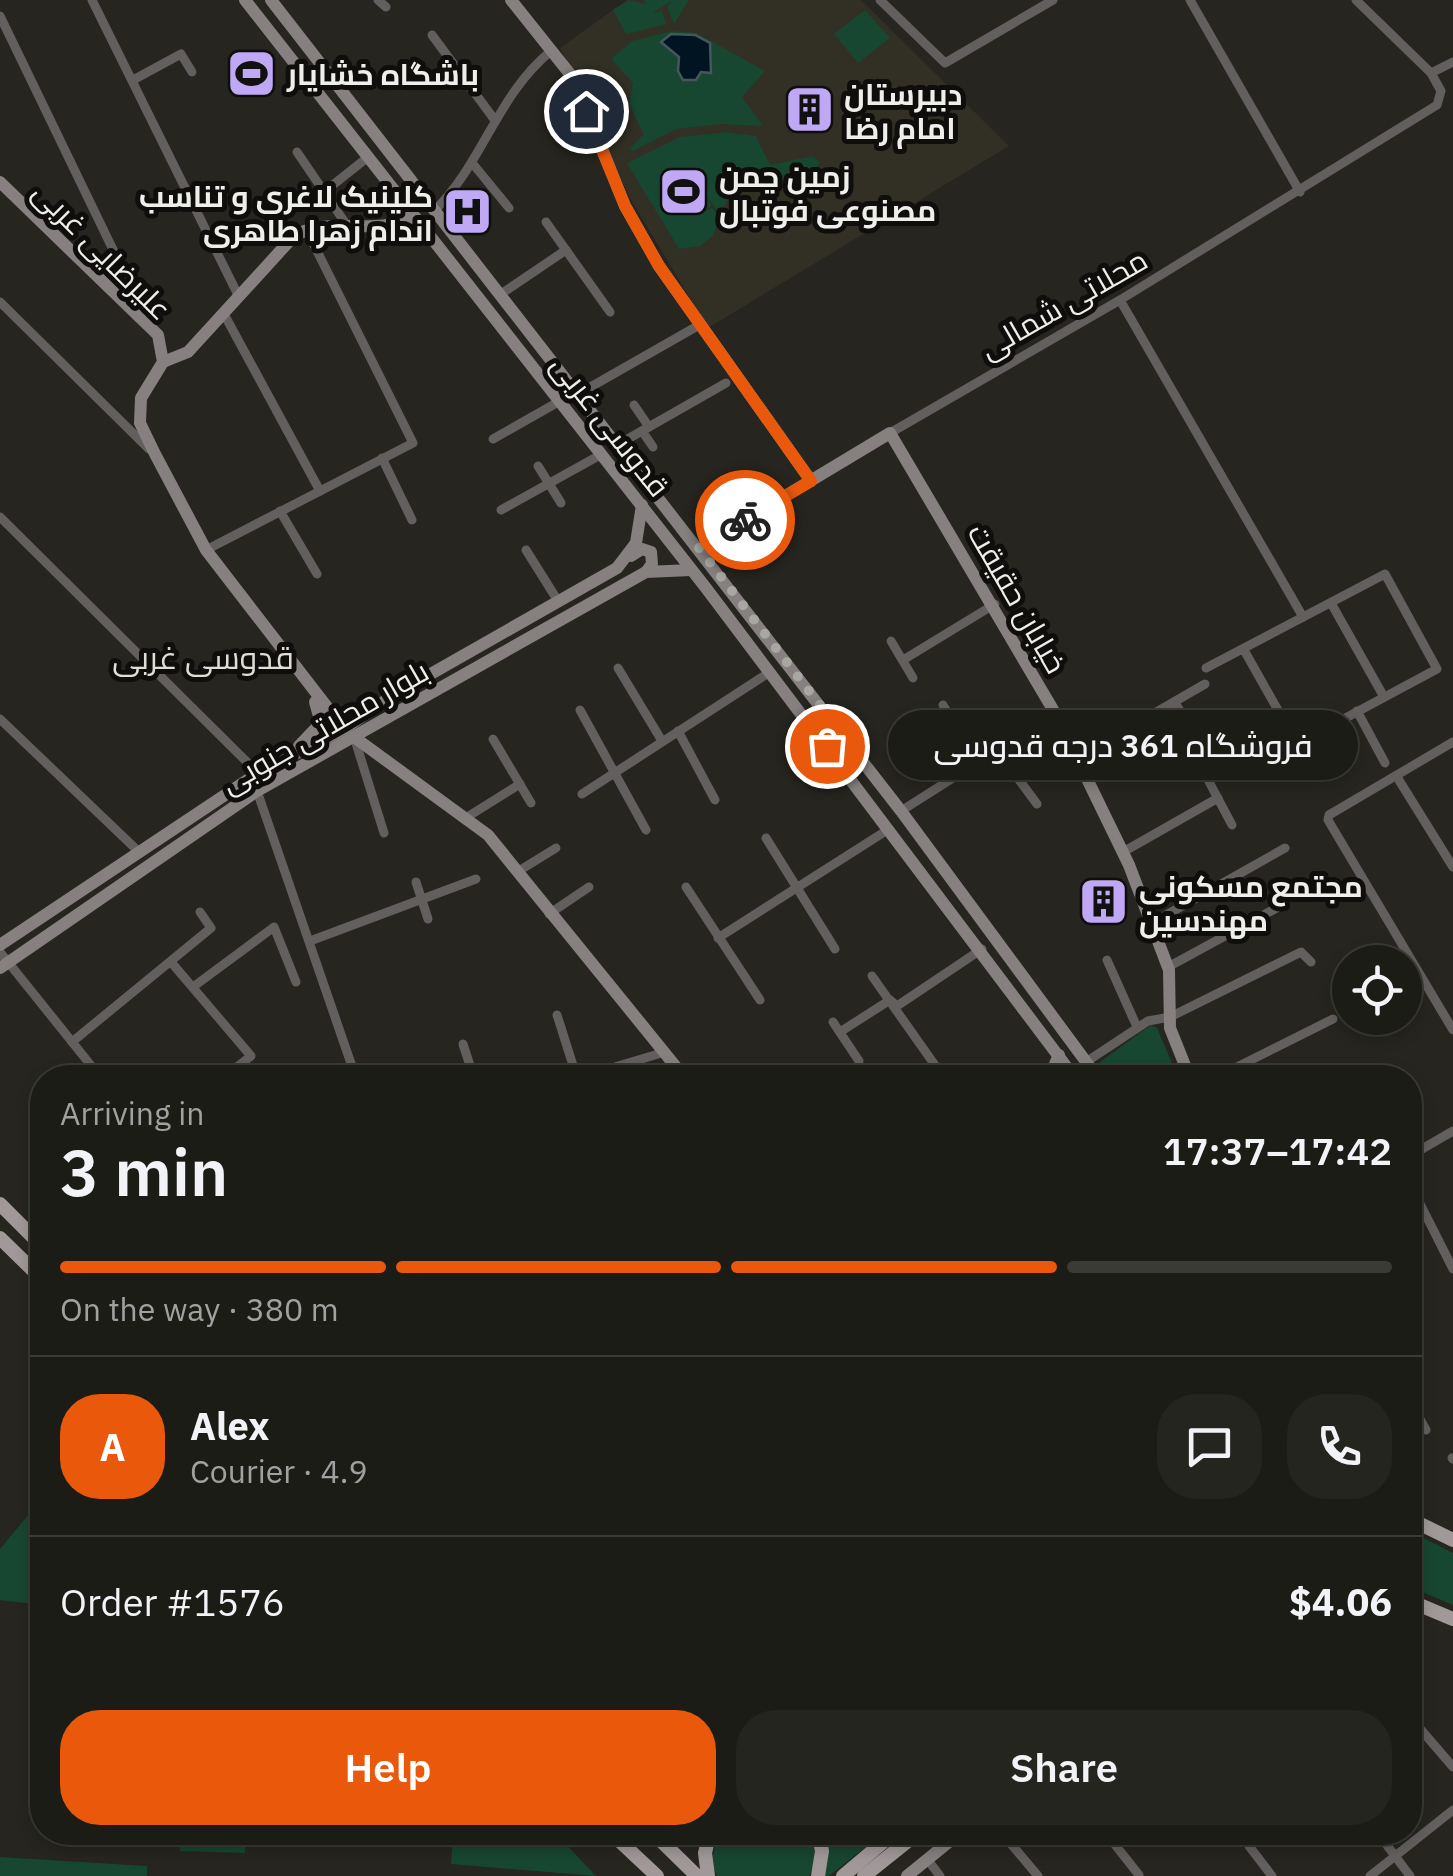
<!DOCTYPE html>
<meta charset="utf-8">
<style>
body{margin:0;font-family:"IBM Plex Sans",Cairo,sans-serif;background:#252520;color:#f1f3f6;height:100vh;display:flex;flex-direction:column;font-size:38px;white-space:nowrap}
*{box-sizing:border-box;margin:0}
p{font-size:32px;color:#a0a1a1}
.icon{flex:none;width:55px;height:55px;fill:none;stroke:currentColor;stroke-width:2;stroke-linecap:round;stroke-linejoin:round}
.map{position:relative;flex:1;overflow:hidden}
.side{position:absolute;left:30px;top:1065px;width:1392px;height:780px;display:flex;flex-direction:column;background:#1c1c17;border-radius:40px;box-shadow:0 5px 15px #0003,0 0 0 2px #3a3a36}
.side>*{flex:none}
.buttons{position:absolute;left:1332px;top:945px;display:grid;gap:20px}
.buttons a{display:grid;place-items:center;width:90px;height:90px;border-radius:50%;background:#1c1c17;box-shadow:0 5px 15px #0003,0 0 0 2px #3a3a36;font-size:50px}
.pin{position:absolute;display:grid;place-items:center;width:85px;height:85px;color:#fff;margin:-42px;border:5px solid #fff;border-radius:50%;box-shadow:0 2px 10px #0007}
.courier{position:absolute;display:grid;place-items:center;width:100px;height:100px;margin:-50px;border:8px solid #ea580c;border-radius:50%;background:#fff;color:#222;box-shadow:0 2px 12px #0007}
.bubble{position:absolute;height:70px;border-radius:35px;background:#1c1c17;box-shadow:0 5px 15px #0003,0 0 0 2px #3a3a36;font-size:32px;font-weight:600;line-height:70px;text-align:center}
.head em{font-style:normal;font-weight:600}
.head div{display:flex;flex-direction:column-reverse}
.head{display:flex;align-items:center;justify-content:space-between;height:170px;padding:0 30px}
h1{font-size:65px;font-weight:600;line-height:75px}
.bar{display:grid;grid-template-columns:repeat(4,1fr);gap:15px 10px;align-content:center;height:120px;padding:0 30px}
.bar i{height:12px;border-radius:8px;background:#3a3a36}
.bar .on{background:#ea580c}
.bar p{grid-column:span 4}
.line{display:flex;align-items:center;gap:25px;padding:0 30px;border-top:2px solid #3a3a36}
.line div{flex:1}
.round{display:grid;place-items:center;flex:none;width:105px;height:105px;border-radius:40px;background:#252520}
.action{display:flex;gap:20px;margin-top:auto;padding:20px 30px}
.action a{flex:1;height:115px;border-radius:40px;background:#ea580c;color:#fff;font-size:40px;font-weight:600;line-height:115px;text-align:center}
.action a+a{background:#252520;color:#f1f3f6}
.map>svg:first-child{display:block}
</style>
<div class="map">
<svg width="1453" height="1876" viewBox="0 0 1453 1876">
<rect width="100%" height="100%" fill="#26251f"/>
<path fill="#322f24" d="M627 0H861L1009 146 708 328 632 202 560 48Z"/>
<g fill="#174631">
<path d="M629 0 645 4 644 0H689L674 24 667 7 672 1 652 13 662 11 666 24 626 34 613 10Z"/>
<path d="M865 10 890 38 858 63 834 34Z"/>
<path d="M672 31 697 33 765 71 742 97 763 126 722 124 676 129 633 151 630 148 644 134 629 104 633 83 611 59 632 41Z"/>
<path d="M726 132 756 136 770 165 813 156 820 163C794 195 741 164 720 214L698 185 712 205 694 219 712 207 720 219 713 236 700 246 679 249 627 163 680 137Z"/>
<path d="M1151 1025 1157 1028 1178 1077H1111L1100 1062Z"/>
<path d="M39 1502 42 1506V1605L0 1600V1549Z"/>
<path d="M1410 1531 1453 1553V1605L1410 1587Z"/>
<path d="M181 1833H246L245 1853 180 1851Z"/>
<path d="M453 1833H555L596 1876 451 1864Z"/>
<path d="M719 1833H810C815 1848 817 1861 809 1876H717L711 1862Z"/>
<path d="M825 1833H883L829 1876H823L828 1855Z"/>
<path d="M0 1857 147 1866V1876H0Z"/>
</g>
<path fill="#001421" stroke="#47555d" stroke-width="2.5" d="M671 34 695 35 710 43 711 73 701 72 696 80H683L678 71 679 57 661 42Z"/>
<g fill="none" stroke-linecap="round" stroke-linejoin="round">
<g stroke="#635f5f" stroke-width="9">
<path d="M92 0 239 297"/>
<path d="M378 0 386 7"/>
<path d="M880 0 945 63 1053 0"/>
<path d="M1190 0 1300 192"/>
<path d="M0 16 148 322"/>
<path d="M432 35 494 119"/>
<path d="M1431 73 1453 62"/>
<path d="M133 80 181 54 192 72"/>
<path d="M297 152 348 227"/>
<path d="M473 164 509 208"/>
<path d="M324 192 368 157"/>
<path d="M434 211C483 163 497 95 551 51"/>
<path d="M546 222 610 312"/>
<path d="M501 294 566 250"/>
<path d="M1120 300 1303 617"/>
<path d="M0 302 149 449"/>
<path d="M224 314 320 491"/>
<path d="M580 393 701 324"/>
<path d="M634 405 649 427"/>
<path d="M642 431 653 447"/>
<path d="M890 433 1120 300 1437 105 1441 91 1431 73 1356 0"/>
<path d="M493 439 560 401"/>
<path d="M619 444 726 383"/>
<path d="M382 458 412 520"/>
<path d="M538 466 561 503"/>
<path d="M501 510 602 454"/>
<path d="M280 511 317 574"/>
<path d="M0 517 258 773"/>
<path d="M206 550 413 443 306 229"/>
<path d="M526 550 558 601"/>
<path d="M1331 603 1384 697"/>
<path d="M891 641 913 678"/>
<path d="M903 660 995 604"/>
<path d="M618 668 662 741"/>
<path d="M1206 668 1385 574 1437 669 1297 744 1244 650"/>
<path d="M1175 703 1197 737"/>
<path d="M943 705 978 762"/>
<path d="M580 710 646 830"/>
<path d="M1357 711 1385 763"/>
<path d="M0 719 137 850"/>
<path d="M678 731 715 800"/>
<path d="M493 739 531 803"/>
<path d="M355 740 384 833"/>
<path d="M1453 742 1329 815 1328 820 1453 1030"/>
<path d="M997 750 1037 804"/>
<path d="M1077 758 1205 684"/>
<path d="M1206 776 1232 825"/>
<path d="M1397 777 1453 867"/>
<path d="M257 791 356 1078"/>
<path d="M582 794 770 672"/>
<path d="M901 811 1055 713"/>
<path d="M464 819 520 784"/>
<path d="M766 838 835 949"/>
<path d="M1123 852 1218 798"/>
<path d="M517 872 556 848"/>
<path d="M416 882 428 919"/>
<path d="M686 887 760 1000"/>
<path d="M549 914 589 887"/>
<path d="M1152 923 1285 848"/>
<path d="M718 938 889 829"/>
<path d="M310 941 476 879"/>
<path d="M0 952 101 1078"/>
<path d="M1107 960 1137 1027"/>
<path d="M171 962 251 1056 223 1078"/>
<path d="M1168 967 1282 905"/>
<path d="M872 976 944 1078"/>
<path d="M193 987 274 927 296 982"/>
<path d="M557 1015 577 1078"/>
<path d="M833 1022 859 1061"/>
<path d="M840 1032 890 1000 897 1006 982 949"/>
<path d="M72 1042 211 928 200 912"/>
<path d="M463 1044 474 1078"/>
<path d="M1086 1062 1148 1021 1170 1017 1301 952 1311 962"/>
<path d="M578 1078 665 1052"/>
<path d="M1215 1078 1333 1019"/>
<path d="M1410 1156 1453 1131"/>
<path d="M1410 1184 1453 1269"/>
<path d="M1410 1401 1426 1430"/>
<path d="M1452 1458 1453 1459"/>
<path d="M1410 1717 1453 1767"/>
<path d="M1001 1832 1038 1876"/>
<path d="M1105 1832 1139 1875"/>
<path d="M1377 1832 1410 1876"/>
<path d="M1249 1846 1272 1876"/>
<path d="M927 1859 940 1876"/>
<path d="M1370 1876 1453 1810"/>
</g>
<g stroke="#868080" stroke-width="12">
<path d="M245 0 706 588 1075 1078"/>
<path d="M271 0 901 811 1098 1078"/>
<path d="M511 0 574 79 625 206 659 266 811 481"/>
<path d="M0 182 158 335 163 362 141 398 140 423 155 454 206 550 344 729"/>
<path d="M163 362 188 352 294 236C330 215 375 237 412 217"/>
<path d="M699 548 890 433 1055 713 1129 865 1169 970 1170 1028 1190 1078"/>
<path d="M631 556 642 549 651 552 652 564 646 572"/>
<path d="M354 737 488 835 685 1078"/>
<path d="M299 746 321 723 315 702"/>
<path d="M0 945 258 773 344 729 392 696 617 568 636 543 642 505"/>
<path d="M0 968 257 791 646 572 691 570"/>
<path d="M1049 1078 1059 1055"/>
<path d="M907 1876 961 1832"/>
</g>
<g stroke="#a19999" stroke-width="14">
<path d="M0 1204 42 1246"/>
<path d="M0 1238 42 1279"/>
<path d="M1410 1519 1453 1540"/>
<path d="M1410 1601 1453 1619"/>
<path d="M610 1832 657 1876"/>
<path d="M652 1832 697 1876"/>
<path d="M708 1876 705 1853 710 1832"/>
<path d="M818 1876 822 1851 818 1832"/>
<path d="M843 1876 895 1832"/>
<path d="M864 1876 919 1832"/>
</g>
</g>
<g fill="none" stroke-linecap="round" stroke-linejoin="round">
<path stroke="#a8a8a3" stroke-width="10" stroke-dasharray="0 18" d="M745 520 699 548 842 734 827 746"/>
<path stroke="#ea580c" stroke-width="12" d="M586 111 625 206 659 266 811 481 745 520"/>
</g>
<defs>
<symbol id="stadium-square" viewBox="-11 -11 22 22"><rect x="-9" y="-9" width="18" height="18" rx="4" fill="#bfa9f4" stroke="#0f0e0c"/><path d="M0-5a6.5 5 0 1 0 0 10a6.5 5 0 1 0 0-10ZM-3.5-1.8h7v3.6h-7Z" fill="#111"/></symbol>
<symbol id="building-square" viewBox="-11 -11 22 22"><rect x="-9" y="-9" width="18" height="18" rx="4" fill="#bfa9f4" stroke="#0f0e0c"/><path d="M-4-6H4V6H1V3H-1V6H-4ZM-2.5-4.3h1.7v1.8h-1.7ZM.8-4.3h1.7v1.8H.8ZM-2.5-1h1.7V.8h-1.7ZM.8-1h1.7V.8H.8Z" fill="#111"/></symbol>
<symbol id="hospital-square" viewBox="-11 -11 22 22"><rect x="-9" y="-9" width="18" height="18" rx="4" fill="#bfa9f4" stroke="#0f0e0c"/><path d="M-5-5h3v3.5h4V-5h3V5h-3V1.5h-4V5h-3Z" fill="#111"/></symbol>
</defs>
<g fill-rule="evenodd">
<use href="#stadium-square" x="224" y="46" width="55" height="55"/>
<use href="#building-square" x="782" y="82" width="55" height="55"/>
<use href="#stadium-square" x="656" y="164" width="55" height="55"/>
<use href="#hospital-square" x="440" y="184" width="55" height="55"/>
<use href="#building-square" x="1076" y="874" width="55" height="55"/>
</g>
<g text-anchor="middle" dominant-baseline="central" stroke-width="10" stroke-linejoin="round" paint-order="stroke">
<g font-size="30" font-weight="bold" fill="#eeeeea" stroke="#0f0e0c" text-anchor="start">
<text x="287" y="73">باشگاه خشایار</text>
<text x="844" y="93">دبیرستان<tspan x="844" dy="34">امام رضا</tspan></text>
<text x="719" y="175">زمین چمن<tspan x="719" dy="34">مصنوعی فوتبال</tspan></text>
<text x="433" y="195" text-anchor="end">کلینیک لاغری و تناسب<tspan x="433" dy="34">اندام زهرا طاهری</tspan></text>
<text x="1139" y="885">مجتمع مسکونی<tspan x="1139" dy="34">مهندسین</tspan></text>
</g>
<g font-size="30" fill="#eeeeea" stroke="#0f0e0c">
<text transform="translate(103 250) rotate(45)">علیرضایی غربی</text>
<text transform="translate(1063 303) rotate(-30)">محلاتی شمالی</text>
<text transform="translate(611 425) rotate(52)">قدوسی غربی</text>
<text transform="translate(1018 598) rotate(60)">خیابان حقیقت</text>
<text transform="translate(324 726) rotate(-30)">بلوار محلاتی جنوبی</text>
</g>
<g font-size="32" fill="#dfddd5" stroke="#0f0e0c">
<text x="203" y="657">قدوسی غربی</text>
</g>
</g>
</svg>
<div class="buttons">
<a><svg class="icon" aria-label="locate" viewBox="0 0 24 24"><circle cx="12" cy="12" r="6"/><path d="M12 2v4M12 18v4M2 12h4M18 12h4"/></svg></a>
</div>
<div class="pin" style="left:827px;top:746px;background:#ea580c"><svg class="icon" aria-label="bag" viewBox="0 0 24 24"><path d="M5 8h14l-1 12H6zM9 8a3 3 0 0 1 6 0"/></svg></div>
<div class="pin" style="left:586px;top:111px;background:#1f2937"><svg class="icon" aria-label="home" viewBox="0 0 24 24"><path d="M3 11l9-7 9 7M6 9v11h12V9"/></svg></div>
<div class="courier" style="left:745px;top:520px"><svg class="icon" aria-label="bike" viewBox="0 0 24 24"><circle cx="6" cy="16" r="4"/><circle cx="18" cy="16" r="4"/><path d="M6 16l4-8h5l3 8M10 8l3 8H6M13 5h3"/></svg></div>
<div class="bubble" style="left:888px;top:710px;width:470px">فروشگاه 361 درجه قدوسی</div>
<section class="side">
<div class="head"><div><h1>3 min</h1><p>Arriving in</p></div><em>17:37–17:42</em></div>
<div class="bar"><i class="on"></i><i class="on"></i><i class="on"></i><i></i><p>On the way · 380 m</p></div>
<div class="line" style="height:180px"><b class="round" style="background:#ea580c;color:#fff">A</b><div><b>Alex</b><p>Courier · 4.9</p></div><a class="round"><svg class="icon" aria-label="chat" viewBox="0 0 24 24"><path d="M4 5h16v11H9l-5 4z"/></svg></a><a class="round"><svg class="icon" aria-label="phone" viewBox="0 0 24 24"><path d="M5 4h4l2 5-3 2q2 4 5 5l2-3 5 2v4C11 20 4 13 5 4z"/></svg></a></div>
<div class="line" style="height:130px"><div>Order #1576</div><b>$4.06</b></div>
<div class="action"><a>Help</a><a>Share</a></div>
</section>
</div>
